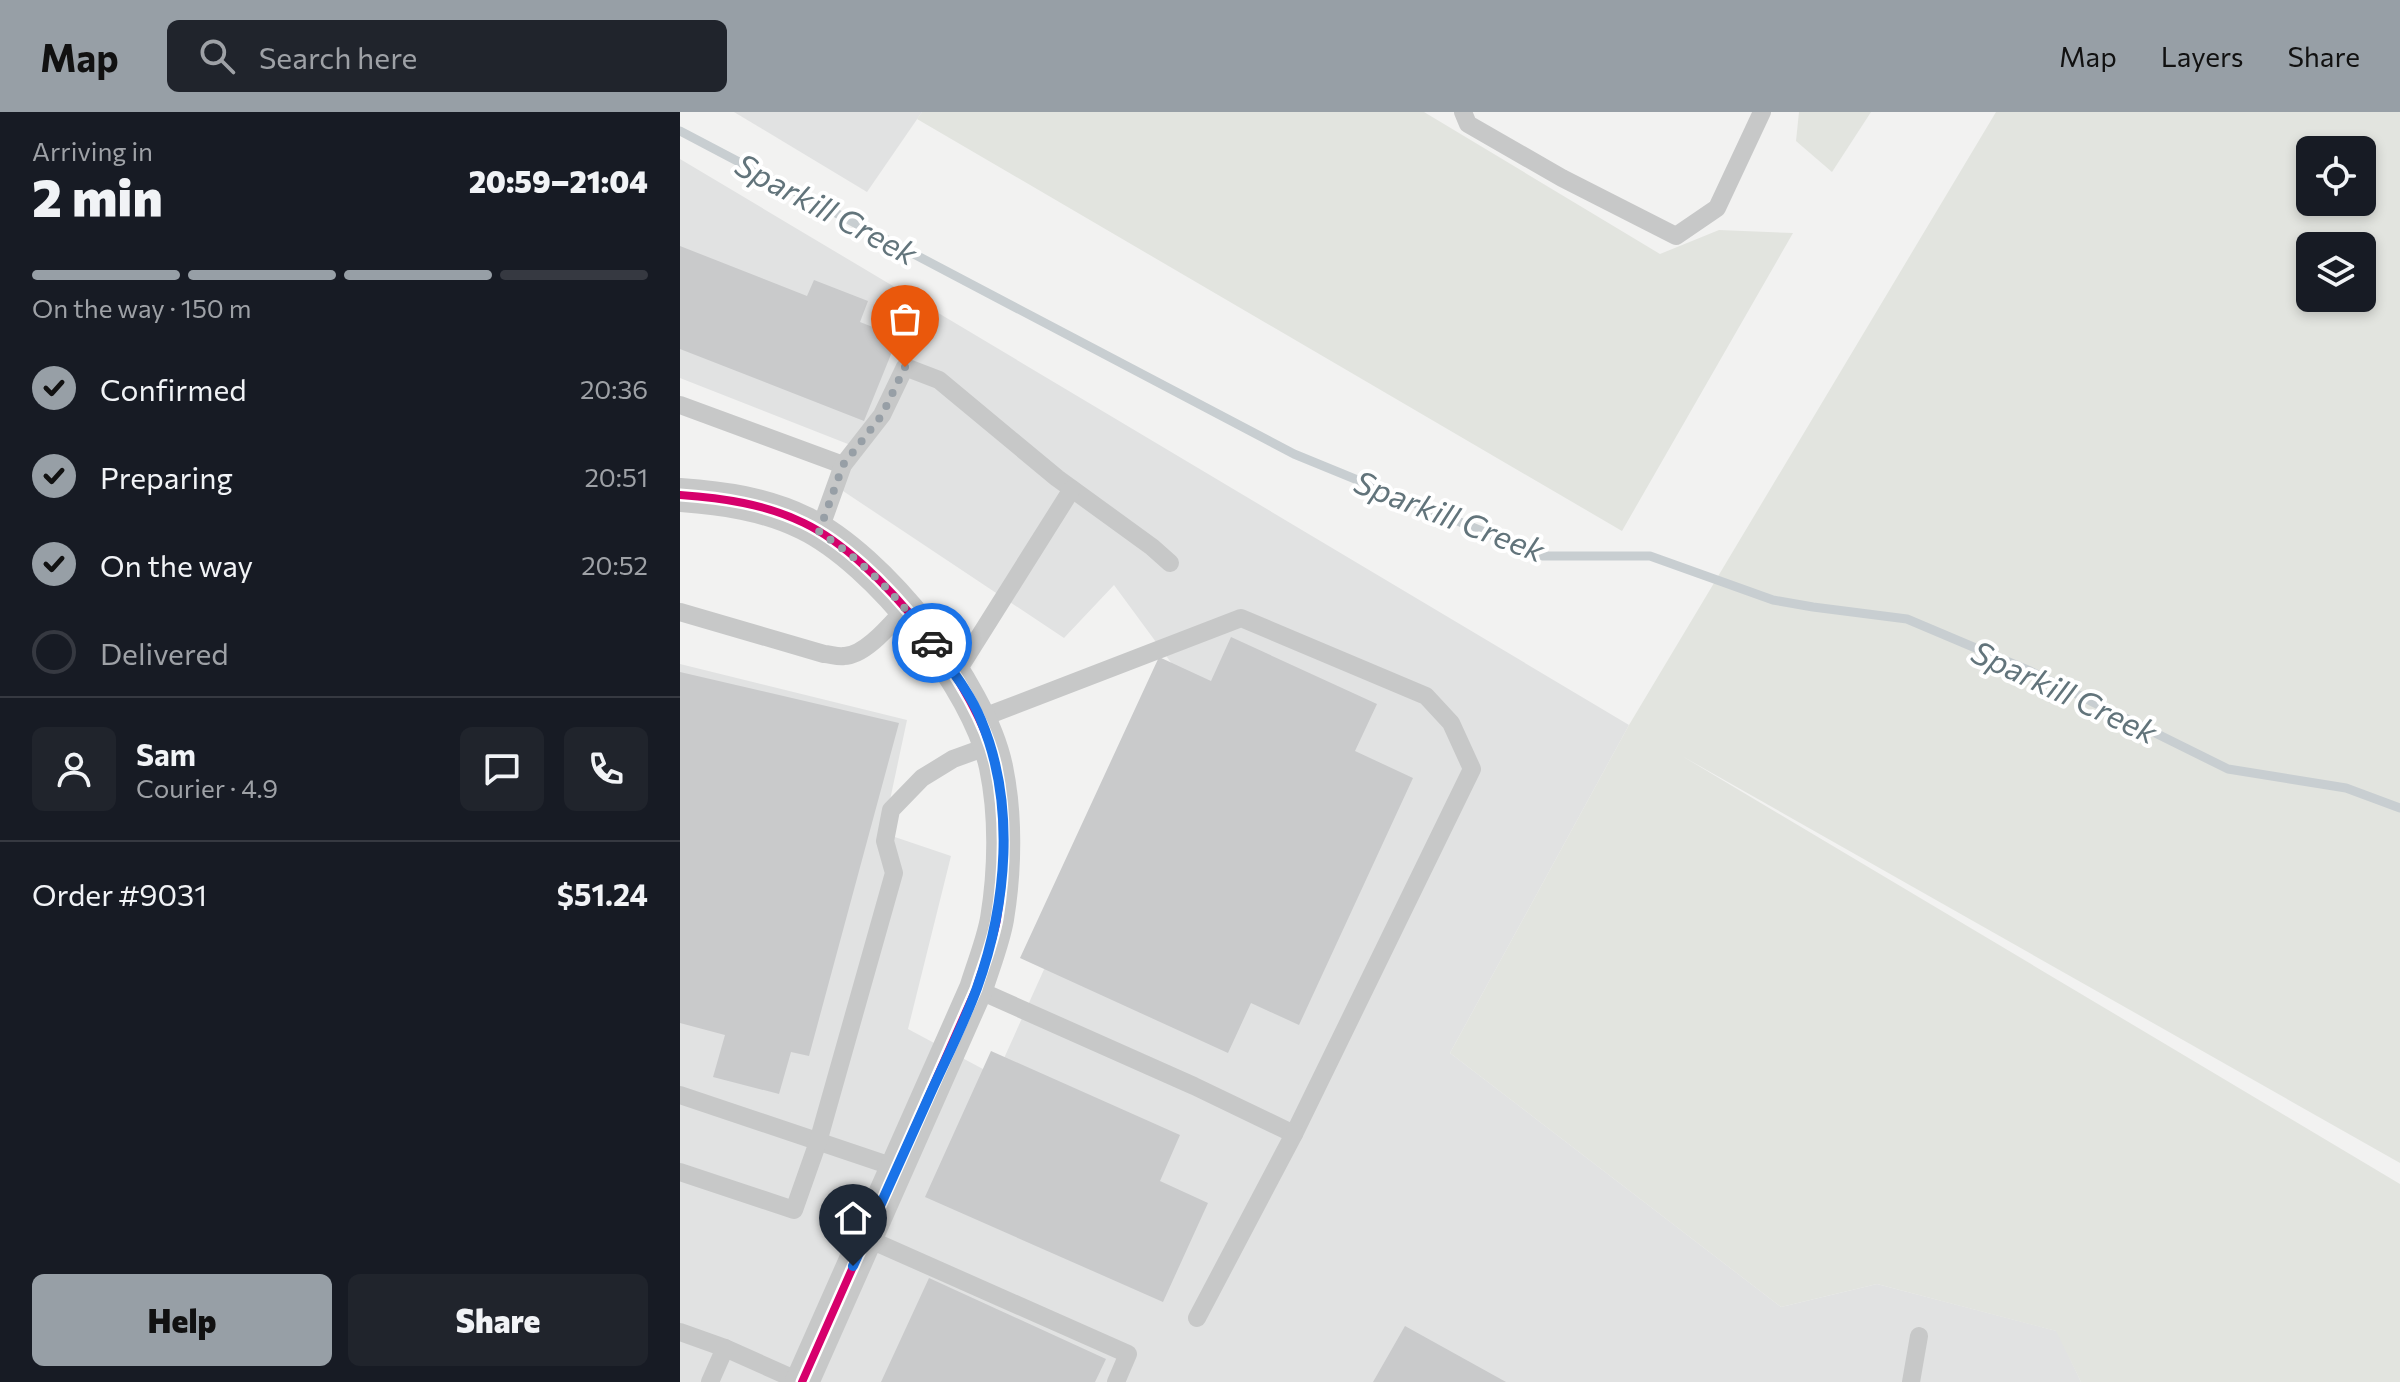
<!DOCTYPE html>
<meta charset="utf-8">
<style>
body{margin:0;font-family:Commissioner,sans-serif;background:#20242c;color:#f1f3f6;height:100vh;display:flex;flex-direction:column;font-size:30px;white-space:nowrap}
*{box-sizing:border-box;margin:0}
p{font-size:26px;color:#9ea1a6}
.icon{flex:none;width:44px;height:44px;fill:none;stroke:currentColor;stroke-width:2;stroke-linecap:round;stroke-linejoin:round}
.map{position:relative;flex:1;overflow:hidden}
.details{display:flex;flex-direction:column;background:#171b24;width:680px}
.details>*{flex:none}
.tools{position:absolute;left:1616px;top:24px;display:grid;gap:16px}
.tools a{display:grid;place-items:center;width:80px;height:80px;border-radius:12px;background:#171b24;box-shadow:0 4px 12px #0003;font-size:40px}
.pin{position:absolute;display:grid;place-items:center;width:68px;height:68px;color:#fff;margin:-82px -34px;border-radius:50% 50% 50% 0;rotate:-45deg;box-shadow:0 0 8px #0007}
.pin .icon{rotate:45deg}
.courier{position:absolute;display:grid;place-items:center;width:80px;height:80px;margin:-40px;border:6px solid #1a73e8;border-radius:50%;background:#fff;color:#222;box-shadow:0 2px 10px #0007}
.overview em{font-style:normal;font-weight:800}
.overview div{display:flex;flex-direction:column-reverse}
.overview{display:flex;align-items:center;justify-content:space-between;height:136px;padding:0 32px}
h1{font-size:52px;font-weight:800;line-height:60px}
.bar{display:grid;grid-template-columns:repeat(4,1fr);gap:12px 8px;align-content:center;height:96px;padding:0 32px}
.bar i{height:10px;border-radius:6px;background:#363941}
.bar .on{background:#979fa6}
.bar p{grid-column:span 4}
.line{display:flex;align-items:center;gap:20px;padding:0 32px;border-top:2px solid #363941}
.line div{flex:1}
.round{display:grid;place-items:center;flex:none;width:84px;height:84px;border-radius:12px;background:#20242c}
ol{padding:0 32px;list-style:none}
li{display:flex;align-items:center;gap:24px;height:88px}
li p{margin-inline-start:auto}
li .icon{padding:8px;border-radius:50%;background:#979fa6;color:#111;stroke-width:4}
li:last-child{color:#9ea1a6}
li i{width:44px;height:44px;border:4px solid #363941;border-radius:50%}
.cta{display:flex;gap:16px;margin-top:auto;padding:16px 32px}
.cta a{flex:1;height:92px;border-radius:12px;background:#979fa6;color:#111;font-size:32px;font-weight:800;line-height:92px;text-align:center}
.cta a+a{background:#20242c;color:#f1f3f6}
header{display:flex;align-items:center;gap:48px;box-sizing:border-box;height:112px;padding:0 40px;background:#979fa6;color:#111}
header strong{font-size:38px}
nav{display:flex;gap:44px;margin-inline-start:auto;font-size:28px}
.search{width:560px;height:72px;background:#20242c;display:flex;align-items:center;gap:20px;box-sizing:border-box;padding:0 28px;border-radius:12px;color:#9ea1a6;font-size:30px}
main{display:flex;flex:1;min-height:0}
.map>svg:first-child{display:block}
</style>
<header>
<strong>Map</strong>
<div class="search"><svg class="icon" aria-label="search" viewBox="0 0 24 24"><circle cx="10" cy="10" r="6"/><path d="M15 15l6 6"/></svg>Search here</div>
<nav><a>Map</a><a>Layers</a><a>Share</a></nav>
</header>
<main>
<section class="details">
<div class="overview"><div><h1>2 min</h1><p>Arriving in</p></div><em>20:59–21:04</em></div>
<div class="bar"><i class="on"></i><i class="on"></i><i class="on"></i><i></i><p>On the way · 150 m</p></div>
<ol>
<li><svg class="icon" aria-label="check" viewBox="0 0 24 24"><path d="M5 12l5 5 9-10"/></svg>Confirmed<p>20:36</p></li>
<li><svg class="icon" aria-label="check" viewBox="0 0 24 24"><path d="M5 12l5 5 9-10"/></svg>Preparing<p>20:51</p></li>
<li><svg class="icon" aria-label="check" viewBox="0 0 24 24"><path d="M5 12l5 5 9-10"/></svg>On the way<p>20:52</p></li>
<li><i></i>Delivered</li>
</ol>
<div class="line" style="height:144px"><a class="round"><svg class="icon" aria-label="person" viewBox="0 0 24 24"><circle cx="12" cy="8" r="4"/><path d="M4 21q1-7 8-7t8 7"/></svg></a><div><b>Sam</b><p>Courier · 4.9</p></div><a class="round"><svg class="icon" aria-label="chat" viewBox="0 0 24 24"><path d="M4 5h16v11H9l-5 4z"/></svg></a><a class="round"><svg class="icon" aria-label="phone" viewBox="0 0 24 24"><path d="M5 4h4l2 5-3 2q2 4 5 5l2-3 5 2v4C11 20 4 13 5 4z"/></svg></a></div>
<div class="line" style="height:104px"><div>Order #9031</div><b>$51.24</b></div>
<div class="cta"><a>Help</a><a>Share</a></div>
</section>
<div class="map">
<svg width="1720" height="1270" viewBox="0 0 1720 1270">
<rect width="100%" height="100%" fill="#f2f2f1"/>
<g fill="#e1e2e2">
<path d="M54 0H242L187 80Z"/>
<path d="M0 47 949 613 770 941 1101 1195 1197 1172 1377 1219 1401 1270H0V552L227 608 203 721 271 744 228 917 316 964 498 560 434 473 384 526 157 375 173 334 0 266Z"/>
</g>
<g fill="#e2e4df" fill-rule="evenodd">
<path d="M242 0H744L980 142 1039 118 1113 121 942 419 237 7Z"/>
<path d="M1119 0H1191L1152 60 1116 29Z"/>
<path d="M1316 0H1720V1051L1002 644 1720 1072V1270H1401L1376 1219 1197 1172 1101 1195 770 941 949 613ZM1682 38V90H1630V38ZM1682 134V186H1630V134Z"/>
</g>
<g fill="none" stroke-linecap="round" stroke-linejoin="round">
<path stroke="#c8ced1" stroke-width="9" d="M0 19 614 342 863 444H970L1093 488 1133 495 1227 507 1350 559 1548 657 1666 676 1720 696"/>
</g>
<g fill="#c9cacb">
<path d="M0 134 127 184 134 168 188 189 180 210 218 225 184 309 0 237Z"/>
<path d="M551 525 697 592 675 639 733 666 619 913 571 891 548 941 340 846 479 545 531 569Z"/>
<path d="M0 560 219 611 129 944 111 940 99 982 33 965 45 923 0 911Z"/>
<path d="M311 939 500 1023 480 1069 528 1091 483 1190 245 1085Z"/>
<path d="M249 1166 426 1247 415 1270H201Z"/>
<path d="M725 1214 826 1270H693Z"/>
</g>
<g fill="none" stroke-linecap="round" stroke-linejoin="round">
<g stroke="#c7c8c8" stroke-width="18">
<path d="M783 0 788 12 882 66 996 124 1037 96 1082 0"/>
<path d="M0 293 163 353"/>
<path d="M139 420 163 353 202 303 225 255 259 268 377 366 472 435 490 451"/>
<path d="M0 500 144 542C150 542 157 545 164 544 185 544 211 512 225 497"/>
<path d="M275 563 392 377"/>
<path d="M296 877 514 974 614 1022 792 657 771 611 746 584 561 506 301 606"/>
<path d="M0 983 217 1056"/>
<path d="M0 1060 114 1098 138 1030 214 761 205 729 211 698 242 666 273 647 309 634"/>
<path d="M186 1126 448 1242 436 1270"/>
<path d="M517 1206 614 1022"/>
<path d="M0 1220 45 1236 121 1270"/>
<path d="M30 1270 45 1236"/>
<path d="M1231 1270 1239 1224"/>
</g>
<path stroke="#c7c8c8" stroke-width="34" d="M0 383C43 386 85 392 124 411 199 447 299 574 316 655 326 703 325 758 317 807 313 830 303 854 296 877L122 1270"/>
<defs>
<path id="cycleway" d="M0 383C43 386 85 392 124 411 199 447 299 574 316 655 326 703 325 758 317 807 313 830 303 854 296 877L122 1270"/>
</defs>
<use href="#cycleway" stroke="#fff" stroke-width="13"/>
<use href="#cycleway" stroke="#d6006c" stroke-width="8"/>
</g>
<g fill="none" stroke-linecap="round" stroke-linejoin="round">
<path stroke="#979fa6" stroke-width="8" stroke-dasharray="0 14.4" d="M225 255 202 303 163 353 139 420C186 451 219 486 252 531"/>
<path stroke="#1a73e8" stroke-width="10" d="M173 1154C198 1099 223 1043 248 987 264 951 283 914 297 876 327 792 336 692 301 608 290 580 269 555 252 531"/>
</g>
<g text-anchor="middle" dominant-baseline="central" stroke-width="8" stroke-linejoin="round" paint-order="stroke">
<g font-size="32" font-style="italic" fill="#62747b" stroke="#fff">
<text transform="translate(147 96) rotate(28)">Sparkill Creek</text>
<text transform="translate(770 403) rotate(21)">Sparkill Creek</text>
<text transform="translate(1385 579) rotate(25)">Sparkill Creek</text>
</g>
</g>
</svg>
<div class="tools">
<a><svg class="icon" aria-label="locate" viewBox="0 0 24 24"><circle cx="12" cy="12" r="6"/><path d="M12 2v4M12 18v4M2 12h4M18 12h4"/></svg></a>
<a><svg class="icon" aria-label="layers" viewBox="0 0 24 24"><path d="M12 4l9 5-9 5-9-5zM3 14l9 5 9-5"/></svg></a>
</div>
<div class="pin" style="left:225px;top:255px;background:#ea580c"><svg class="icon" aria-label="bag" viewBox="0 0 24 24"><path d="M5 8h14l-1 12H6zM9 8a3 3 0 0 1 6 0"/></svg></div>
<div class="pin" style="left:173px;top:1154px;background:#1f2937"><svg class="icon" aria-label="home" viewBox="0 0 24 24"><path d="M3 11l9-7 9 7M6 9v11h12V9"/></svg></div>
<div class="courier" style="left:252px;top:531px"><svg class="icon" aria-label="car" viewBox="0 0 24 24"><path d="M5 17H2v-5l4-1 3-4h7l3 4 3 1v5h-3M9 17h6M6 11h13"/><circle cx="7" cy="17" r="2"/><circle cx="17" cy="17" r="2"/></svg></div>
</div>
</main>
